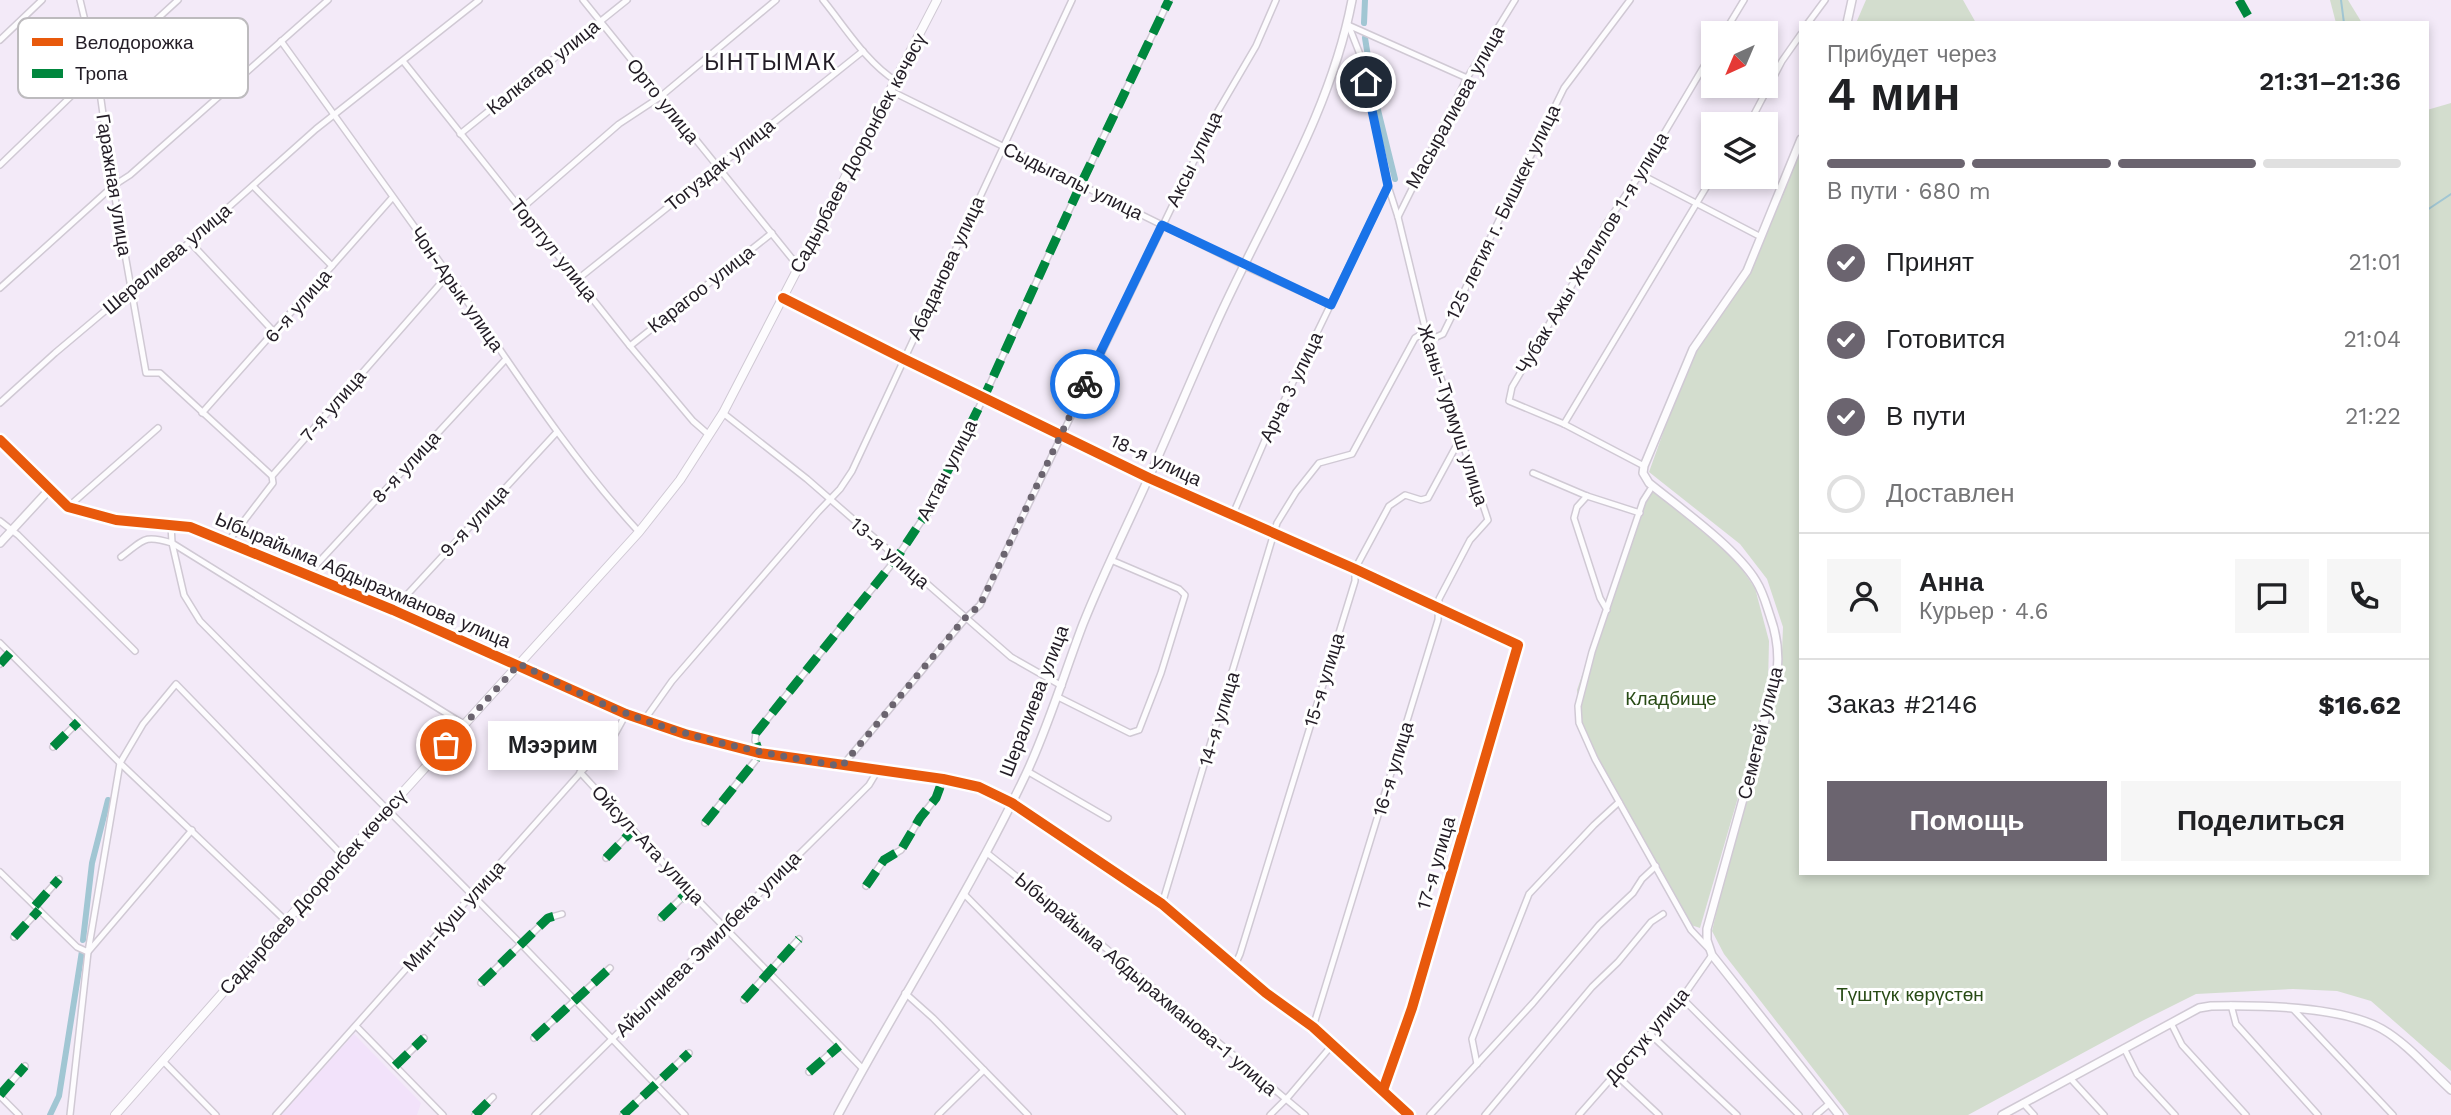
<!DOCTYPE html>
<html lang="ru">
<meta charset="utf-8">
<style>
body{margin:0;font-family:"Work Sans",sans-serif;background:#f6f6f6;color:#202124;height:100vh;display:flex;flex-direction:column;font-size:26px;white-space:nowrap}
*{box-sizing:border-box;margin:0}
p{font-size:23px;color:#757577}
.icon{flex:none;width:38px;height:38px;fill:none;stroke:currentColor;stroke-width:2;stroke-linecap:round;stroke-linejoin:round}
.map{position:relative;flex:1;overflow:hidden}
.side{position:absolute;left:1799px;top:21px;width:630px;height:854px;display:flex;flex-direction:column;background:#fff;border-radius:0px;box-shadow:0 4px 10px #0003}
.side>*{flex:none}
.needle{width:46px;rotate:224deg}
.buttons{position:absolute;left:1701px;top:21px;display:grid;gap:14px}
.buttons a{display:grid;place-items:center;width:77px;height:77px;border-radius:0px;background:#fff;box-shadow:0 4px 10px #0003;font-size:35px}
.pin{position:absolute;display:grid;place-items:center;width:60px;height:60px;color:#fff;margin:-30px;border:4px solid #fff;border-radius:50%;box-shadow:0 2px 7px #0007}
.courier{position:absolute;display:grid;place-items:center;width:70px;height:70px;margin:-35px;border:5px solid #1a73e8;border-radius:50%;background:#fff;color:#222;box-shadow:0 2px 9px #0007}
.bubble{position:absolute;height:49px;border-radius:0px;background:#fff;box-shadow:0 4px 10px #0003;font-size:23px;font-weight:600;line-height:49px;text-align:center}
.summary em{font-style:normal;font-weight:600}
.summary div{display:flex;flex-direction:column-reverse}
.summary{display:flex;align-items:center;justify-content:space-between;height:119px;padding:0 28px}
h1{font-size:46px;font-weight:600;line-height:52px}
.bar{display:grid;grid-template-columns:repeat(4,1fr);gap:10px 7px;align-content:center;height:84px;padding:0 28px}
.bar i{height:9px;border-radius:5px;background:#e0e0e0}
.bar .on{background:#6b646f}
.bar p{grid-column:span 4}
.line{display:flex;align-items:center;gap:18px;padding:0 28px;border-top:2px solid #e0e0e0}
.line div{flex:1}
.round{display:grid;place-items:center;flex:none;width:74px;height:74px;border-radius:0px;background:#f6f6f6}
ol{padding:0 28px;list-style:none}
li{display:flex;align-items:center;gap:21px;height:77px}
li p{margin-inline-start:auto}
li .icon{padding:7px;border-radius:50%;background:#6b646f;color:#fff;stroke-width:4}
li:last-child{color:#757577}
li i{width:38px;height:38px;border:4px solid #e0e0e0;border-radius:50%}
.action{display:flex;gap:14px;margin-top:auto;padding:14px 28px}
.action a{flex:1;height:80px;border-radius:0px;background:#6b646f;color:#fff;font-size:28px;font-weight:600;line-height:80px;text-align:center}
.action a+a{background:#f6f6f6;color:#202124}
.map>svg:first-child{display:block}
</style>
<div class="map">
<svg width="2451" height="1115" viewBox="0 0 2451 1115">
<rect width="100%" height="100%" fill="#f3eaf8"/>
<path fill="#f2e2fa" d="M354 1034 421 1103 417 1115H281Z"/>
<g fill="#d3ddce">
<path d="M1866 0H1963L1976 23H1856Z"/>
<path d="M2330 0H2348L2362 23H2336Z"/>
<path d="M2451 103V1071L2371 1001 2337 991 2293 989 2196 994 2142 1021 1968 1115H1849L1724 954 1712 931 1721 893 1781 676 1783 627 1767 579 1740 544 1649 472 1700 330 1752 263 1801 146V873H2427V110Z"/>
<path d="M1650 490 1660 496 1734 558 1755 588 1769 641 1768 684 1755 739 1700 928 1691 925 1580 727 1577 690 1640 505Z"/>
</g>
<g fill="none" stroke-linecap="round" stroke-linejoin="round">
<g stroke="#a1c6d3" stroke-width="2">
<path d="M2341 0 2344 23"/>
<path d="M2427 210 2451 194"/>
</g>
<g stroke="#a1c6d3" stroke-width="6">
<path d="M1364 23 1365 0"/>
<path d="M1365 38 1374 94 1395 179"/>
<path d="M83 940 92 863 108 800"/>
<path d="M50 1115 59 1096 82 951"/>
</g>
<defs>
<g id="minor">
<path d="M80 0 97 71 113 186 146 373H160L272 476"/>
<path d="M583 0 798 266"/>
<path d="M823 0C845 27 866 62 896 81"/>
<path d="M1808 23 1825 0"/>
<path d="M1348 25 1467 78"/>
<path d="M1724 33 1744 0"/>
<path d="M0 40 42 0"/>
<path d="M281 41C337 118 393 197 449 275 510 363 566 453 639 532"/>
<path d="M403 61 630 346 693 421 709 435"/>
<path d="M891 91 1245 266 1331 305"/>
<path d="M1749 124 1782 61 1801 34"/>
<path d="M460 134 627 0"/>
<path d="M0 165 97 71 109 63 178 0"/>
<path d="M1640 174 1761 237"/>
<path d="M253 186 332 266"/>
<path d="M521 209 619 124 660 97 776 0"/>
<path d="M1398 217 1467 78 1515 0"/>
<path d="M190 242 275 333"/>
<path d="M578 279 863 51"/>
<path d="M0 288 113 186 130 175 328 0"/>
<path d="M783 298 904 359 1149 478 1355 569 1518 645 1412 1008 1383 1090"/>
<path d="M630 346 772 233"/>
<path d="M0 403 55 353 131 289 165 264 316 129 479 0"/>
<path d="M202 413 392 198"/>
<path d="M723 413 807 479 1011 657 1062 686"/>
<path d="M1564 424 1713 176"/>
<path d="M1644 466 1564 424 1509 401 1512 387 1595 246 1606 224 1640 174 1713 51"/>
<path d="M1533 473 1587 496 1640 513"/>
<path d="M49 490 68 507 105 519 190 527 393 610 626 714 685 734 759 753 943 779 979 787 1012 803"/>
<path d="M1650 490 1643 501 1592 652 1578 706 1579 723 1595 759 1691 930 1710 950"/>
<path d="M1587 496 1577 507 1574 518 1600 598 1607 610"/>
<path d="M68 507 158 428"/>
<path d="M1233 514 1265 440 1388 186"/>
<path d="M0 521 18 535 135 651"/>
<path d="M171 525 172 543 184 595 200 621 520 943 685 1115"/>
<path d="M227 543 273 483 272 476 448 275"/>
<path d="M121 557C144 540 143 534 172 543L465 725"/>
<path d="M306 576 506 359"/>
<path d="M393 610 556 433"/>
<path d="M0 643 120 763 286 921"/>
<path d="M0 664 10 653"/>
<path d="M1058 697 1130 733 1139 730 1161 673 1185 595 1179 589 1111 560"/>
<path d="M645 719 672 681 818 512 840 489 852 471 1072 0"/>
<path d="M53 747 78 722"/>
<path d="M842 766 966 618 980 605 1218 111 1256 46 1276 0"/>
<path d="M1027 771 1108 818"/>
<path d="M580 772 689 891 863 1069"/>
<path d="M705 823 755 761 759 753 755 740 756 733 896 559 928 511 984 397 1081 184 1169 0"/>
<path d="M987 853 1102 945 1305 1115"/>
<path d="M606 858 632 831"/>
<path d="M0 872 77 947 88 952 192 830"/>
<path d="M866 886 884 860 901 850 920 818 936 798 943 779"/>
<path d="M964 894 1182 1115"/>
<path d="M1162 904 1277 523 1296 492 1319 463 1352 454 1415 338 1420 335 1434 338 1443 334 1564 88 1630 0"/>
<path d="M35 906 59 879"/>
<path d="M661 918 689 891"/>
<path d="M14 937 39 910"/>
<path d="M1235 965 1240 954 1355 581V569L1389 506 1405 495 1421 500 1428 498 1460 439"/>
<path d="M481 983 548 918 562 914"/>
<path d="M905 993 933 1018 1028 1115"/>
<path d="M1682 998 1799 1115"/>
<path d="M744 1000 799 939"/>
<path d="M2231 1005 2236 1024 2318 1115"/>
<path d="M2293 1009 2393 1115"/>
<path d="M2171 1023 2182 1045 2246 1115"/>
<path d="M356 1026 443 1115"/>
<path d="M1313 1027 1438 620 1439 599 1470 540 1488 520 1427 336 1398 217 1388 186 1361 57 1348 24"/>
<path d="M1650 1034 1737 1115"/>
<path d="M534 1038 610 968"/>
<path d="M2124 1048 2137 1074 2175 1115"/>
<path d="M163 1061 216 1115"/>
<path d="M1477 1064 1472 1039 1529 894 1594 825 1619 802"/>
<path d="M395 1066 424 1038"/>
<path d="M809 1072 839 1046"/>
<path d="M1615 1074 1659 1115"/>
<path d="M2070 1078 2104 1115"/>
<path d="M0 1095 25 1066"/>
<path d="M0 1096 19 1115"/>
<path d="M2023 1103 2034 1115"/>
<path d="M70 1115 88 952 120 763 143 724 176 684 344 857"/>
<path d="M276 1115 615 734 626 714"/>
<path d="M475 1115 493 1097"/>
<path d="M535 1115 848 806 869 785 878 770"/>
<path d="M623 1115 689 1053"/>
<path d="M938 1115 984 1070"/>
<path d="M1270 1115 1289 1096 1333 1044"/>
<path d="M1430 1115 1533 1003 1599 925 1633 893 1642 879 1656 866"/>
<path d="M1485 1115 1592 987 1618 962 1651 922 1663 914"/>
<path d="M1579 1115 1682 998 1712 955"/>
<path d="M1816 1115 1830 1103"/>
</g>
<g id="tertiary">
<path d="M1847 23 1852 0"/>
<path d="M1801 139 1747 271 1693 349 1644 466 1643 473 1649 483C1681 509 1736 548 1756 581 1763 592 1766 604 1770 616 1778 638 1780 657 1776 680L1707 929V940L1712 955 1839 1115"/>
<path d="M0 440 49 490 0 543"/>
<path d="M1012 803 1162 904 1266 993 1313 1027 1409 1115"/>
<path d="M838 1115C899 1001 970 892 1026 774 1049 725 1064 674 1083 624 1103 574 1127 526 1149 477 1172 426 1193 375 1216 324 1264 217 1330 116 1352 0"/>
<path d="M2002 1115 2199 1008 2211 1006C2259 1005 2341 1006 2382 1029 2408 1044 2429 1070 2451 1090"/>
</g>
<path id="secondary" d="M115 1115 286 921 639 532 680 480 723 413 937 0"/>
</defs>
<use href="#minor" stroke="#d0c9d4" stroke-width="8"/>
<use href="#tertiary" stroke="#d0c9d4" stroke-width="10"/>
<use href="#secondary" stroke="#d0c9d4" stroke-width="10"/>
<use href="#minor" stroke="#fdfcfe" stroke-width="5"/>
<use href="#tertiary" stroke="#fdfcfe" stroke-width="7"/>
<use href="#secondary" stroke="#fdfcfe" stroke-width="8"/>
<g stroke="#00873e" stroke-width="9" stroke-dasharray="18 9" stroke-linecap="butt">
<path d="M2239 0 2252 23"/>
<path d="M0 664 10 653"/>
<path d="M53 747 78 722"/>
<path d="M705 823 755 761 759 753 755 740 756 733 896 559 928 511 984 397 1081 184 1169 0"/>
<path d="M606 858 632 831"/>
<path d="M866 886 884 860 901 850 920 818 936 798 943 779"/>
<path d="M35 906 59 879"/>
<path d="M661 918 689 891"/>
<path d="M14 937 39 910"/>
<path d="M481 983 548 918 562 914"/>
<path d="M744 1000 799 939"/>
<path d="M534 1038 610 968"/>
<path d="M395 1066 424 1038"/>
<path d="M809 1072 839 1046"/>
<path d="M0 1095 25 1066"/>
<path d="M475 1115 493 1097"/>
<path d="M623 1115 689 1053"/>
</g>
<defs>
<g id="cycleway">
<path d="M783 298 904 359 1149 478 1355 569 1518 645 1412 1008 1383 1090"/>
<path d="M0 440 68 507 116 520 190 527 393 610 626 714 685 734 759 753 943 779 979 787 1012 803 1162 904 1266 993 1313 1027 1409 1115"/>
</g>
</defs>
<use href="#cycleway" stroke="#fff" stroke-width="15"/>
<use href="#cycleway" stroke="#e8590c" stroke-width="10"/>
</g>
<g fill="none" stroke-linecap="round" stroke-linejoin="round">
<path stroke="#6b646f" stroke-width="7" stroke-dasharray="0 12.6" d="M446 745 519 664C554 680 589 699 625 713 695 740 768 755 842 766L965 618 980 605 1085 384"/>
<path stroke="#1a73e8" stroke-width="9" d="M1085 384 1162 225 1331 305 1388 186 1366 82"/>
</g>
<g text-anchor="middle" dominant-baseline="central" stroke-width="6" stroke-linejoin="round" paint-order="stroke">
<g font-size="19" fill="#221c25" stroke="#fff">
<text transform="translate(543 67) rotate(-39)">Калкагар улица</text>
<text transform="translate(663 101) rotate(51)">Орто улица</text>
<text transform="translate(1455 107) rotate(-61)">Масыралиева улица</text>
<text transform="translate(858 153) rotate(-62)">Садырбаев Дооронбек көчөсү</text>
<text transform="translate(1194 159) rotate(-64)">Аксы улица</text>
<text transform="translate(720 165) rotate(-39)">Тогуздак улица</text>
<text transform="translate(1073 181) rotate(26)">Сыдыгалы улица</text>
<text transform="translate(114 185) rotate(81)">Гаражная улица</text>
<text transform="translate(1503 212) rotate(-64)">125 летия г. Бишкек улица</text>
<text transform="translate(554 250) rotate(51)">Тортгул улица</text>
<text transform="translate(1592 253) rotate(-59)">Чубак Ажы Жалилов 1-я улица</text>
<text transform="translate(167 259) rotate(-40)">Шералиева улица</text>
<text transform="translate(946 268) rotate(-65)">Абаданова улица</text>
<text transform="translate(457 289) rotate(55)">Чон-Арык улица</text>
<text transform="translate(701 289) rotate(-38)">Карагоо улица</text>
<text transform="translate(298 306) rotate(-49)">6-я улица</text>
<text transform="translate(1291 387) rotate(-64)">Арча 3 улица</text>
<text transform="translate(333 406) rotate(-49)">7-я улица</text>
<text transform="translate(1453 415) rotate(72)">Жаны-Турмуш улица</text>
<text transform="translate(1156 460) rotate(25)">18-я улица</text>
<text transform="translate(406 467) rotate(-47)">8-я улица</text>
<text transform="translate(947 470) rotate(-63)">Актан улица</text>
<text transform="translate(474 521) rotate(-47)">9-я улица</text>
<text transform="translate(890 553) rotate(41)">13-я улица</text>
<text transform="translate(363 580) rotate(23)">Ыбырайыма Абдырахманова улица</text>
<text transform="translate(1324 680) rotate(-73)">15-я улица</text>
<text transform="translate(1034 701) rotate(-69)">Шералиева улица</text>
<text transform="translate(1219 719) rotate(-73)">14-я улица</text>
<text transform="translate(1760 733) rotate(-76)">Семетей улица</text>
<text transform="translate(1393 769) rotate(-73)">16-я улица</text>
<text transform="translate(648 845) rotate(47)">Ойсул-Ата улица</text>
<text transform="translate(1436 863) rotate(-74)">17-я улица</text>
<text transform="translate(313 892) rotate(-48)">Садырбаев Дооронбек көчөсү</text>
<text transform="translate(454 916) rotate(-48)">Мин-Куш улица</text>
<text transform="translate(708 944) rotate(-45)">Айылчиева Эмилбека улица</text>
<text transform="translate(1146 984) rotate(40)">Ыбырайыма Абдырахманова-1 улица</text>
<text transform="translate(1647 1036) rotate(-50)">Достук улица</text>
</g>
<g font-size="19" fill="#284b15" stroke="#fff">
<text x="1671" y="698">Кладбище</text>
<text x="1910" y="994">Түштүк көрүстөн</text>
</g>
<g font-size="23" letter-spacing="2" fill="#221c25" stroke="#fff">
<text x="771" y="62">ЫНТЫМАК</text>
</g>
</g>
<rect x="18" y="18" width="230" height="80" rx="10" fill="#fff" stroke="#bdbbbe" stroke-width="2"/>
<rect x="32" y="38" width="31" height="8" fill="#e8590c"/>
<rect x="32" y="69" width="31" height="9" fill="#00873e"/>
<g font-size="19" fill="#221c25">
<text x="75" y="49">Велодорожка</text>
<text x="75" y="80">Тропа</text>
</g>
</svg>
<div class="buttons">
<a><svg class="needle" viewBox="-14 -14 28 28"><path d="M0-13l5 13h-10z" fill="#e53935"/><path d="M0 13l5-13h-10z" fill="#757577"/></svg></a>
<a><svg class="icon" aria-label="layers" viewBox="0 0 24 24"><path d="M12 4l9 5-9 5-9-5zM3 14l9 5 9-5"/></svg></a>
</div>
<div class="pin" style="left:446px;top:745px;background:#ea580c"><svg class="icon" aria-label="bag" viewBox="0 0 24 24"><path d="M5 8h14l-1 12H6zM9 8a3 3 0 0 1 6 0"/></svg></div>
<div class="pin" style="left:1366px;top:82px;background:#1f2937"><svg class="icon" aria-label="home" viewBox="0 0 24 24"><path d="M3 11l9-7 9 7M6 9v11h12V9"/></svg></div>
<div class="courier" style="left:1085px;top:384px"><svg class="icon" aria-label="bike" viewBox="0 0 24 24"><circle cx="6" cy="16" r="4"/><circle cx="18" cy="16" r="4"/><path d="M6 16l4-8h5l3 8M10 8l3 8H6M13 5h3"/></svg></div>
<div class="bubble" style="left:488px;top:721px;width:130px">Мээрим</div>
<section class="side">
<div class="summary"><div><h1>4 мин</h1><p>Прибудет через</p></div><em>21:31–21:36</em></div>
<div class="bar"><i class="on"></i><i class="on"></i><i class="on"></i><i></i><p>В пути · 680 m</p></div>
<ol>
<li><svg class="icon" aria-label="check" viewBox="0 0 24 24"><path d="M5 12l5 5 9-10"/></svg>Принят<p>21:01</p></li>
<li><svg class="icon" aria-label="check" viewBox="0 0 24 24"><path d="M5 12l5 5 9-10"/></svg>Готовится<p>21:04</p></li>
<li><svg class="icon" aria-label="check" viewBox="0 0 24 24"><path d="M5 12l5 5 9-10"/></svg>В пути<p>21:22</p></li>
<li><i></i>Доставлен</li>
</ol>
<div class="line" style="height:126px"><a class="round"><svg class="icon" aria-label="person" viewBox="0 0 24 24"><circle cx="12" cy="8" r="4"/><path d="M4 21q1-7 8-7t8 7"/></svg></a><div><b>Анна</b><p>Курьер · 4.6</p></div><a class="round"><svg class="icon" aria-label="chat" viewBox="0 0 24 24"><path d="M4 5h16v11H9l-5 4z"/></svg></a><a class="round"><svg class="icon" aria-label="phone" viewBox="0 0 24 24"><path d="M5 4h4l2 5-3 2q2 4 5 5l2-3 5 2v4C11 20 4 13 5 4z"/></svg></a></div>
<div class="line" style="height:91px"><div>Заказ #2146</div><b>$16.62</b></div>
<div class="action"><a>Помощь</a><a>Поделиться</a></div>
</section>
</div>
